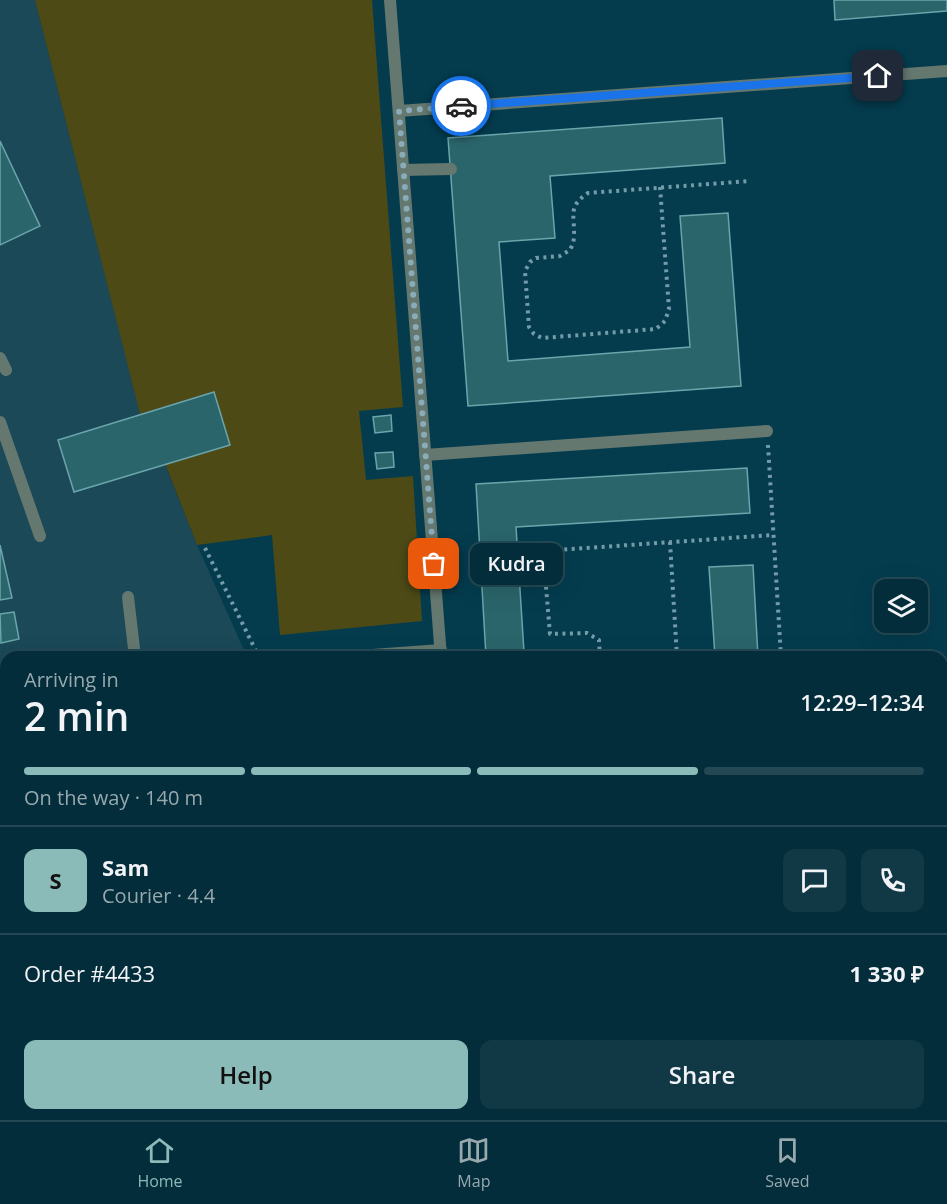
<!DOCTYPE html>
<meta charset="utf-8">
<style>
body{margin:0;font-family:"Open Sans",sans-serif;background:#113945;color:#f1f3f6;height:100vh;display:flex;flex-direction:column;font-size:22px;white-space:nowrap}
*{box-sizing:border-box;margin:0}
p{font-size:20px;color:#97a8af}
.icon{flex:none;width:33px;height:33px;fill:none;stroke:currentColor;stroke-width:2;stroke-linecap:round;stroke-linejoin:round}
.map{position:relative;flex:1;overflow:hidden}
.side{position:absolute;left:0px;top:651px;width:948px;height:470px;display:flex;flex-direction:column;background:#032d3a;border-radius:18px 18px 0 0;box-shadow:0 6px 24px #0002,0 0 0 2px #244954}
.side>*{flex:none}
.fabs{position:absolute;left:874px;top:579px;display:grid;gap:12px}
.fabs a{display:grid;place-items:center;width:54px;height:54px;border-radius:12px;background:#032d3a;box-shadow:0 6px 24px #0002,0 0 0 2px #244954;font-size:30px}
.pin{position:absolute;display:grid;place-items:center;width:51px;height:51px;color:#fff;margin:-26px;border-radius:12px;box-shadow:0 3px 9px #0006}
.courier{position:absolute;display:grid;place-items:center;width:60px;height:60px;margin:-30px;border:4px solid #1a73e8;border-radius:50%;background:#fff;color:#222;box-shadow:0 2px 8px #0007}
.bubble{position:absolute;height:42px;border-radius:12px;background:#032d3a;box-shadow:0 6px 24px #0002,0 0 0 2px #244954;font-size:20px;font-weight:600;line-height:42px;text-align:center}
.overview em{font-style:normal;font-weight:600}
.overview div{display:flex;flex-direction:column-reverse}
.overview{display:flex;align-items:center;justify-content:space-between;height:102px;padding:0 24px}
h1{font-size:39px;font-weight:600;line-height:45px}
.bar{display:grid;grid-template-columns:repeat(4,1fr);gap:9px 6px;align-content:center;height:72px;padding:0 24px}
.bar i{height:8px;border-radius:4px;background:#244954}
.bar .active{background:#8bbbb9}
.bar p{grid-column:span 4}
.line{display:flex;align-items:center;gap:15px;padding:0 24px;border-top:2px solid #244954}
.line div{flex:1}
.round{display:grid;place-items:center;flex:none;width:63px;height:63px;border-radius:12px;background:#113945}
.action{display:flex;gap:12px;margin-top:auto;padding:12px 24px}
.action a{flex:1;height:69px;border-radius:12px;background:#8bbbb9;color:#111;font-size:24px;font-weight:600;line-height:69px;text-align:center}
.action a+a{background:#113945;color:#f1f3f6}
.tabs{display:flex;justify-content:space-around;align-items:center;height:84px;border-top:2px solid #244954;background:#032d3a;font-size:16px;color:#97a8af}
.tabs a{display:grid;justify-items:center;gap:3px}
.tabs .active{color:#8bbbb9}
.map>svg:first-child{display:block}
</style>
<div class="map">
<svg width="947" height="1120" viewBox="0 0 947 1120">
<rect width="100%" height="100%" fill="#043c4e"/>
<g fill="#1b4958">
<path d="M0 0H35L140 413 214 392 165 465 197 545 247 657H6V699L0 682Z"/>
<path d="M279 1114V1120H132L130 1115Z"/>
</g>
<g fill="#4d4a16">
<path d="M35 0H372L403 407 359 411 366 480 413 476 422 621 280 635 272 535 197 545 165 464 213 392 140 414Z"/>
<path d="M0 865 6 887V1092L0 1069Z"/>
</g>
<g fill="#2a656b" stroke="#6ba5ac" stroke-width="1.5">
<path d="M834 0H947V11L835 20Z"/>
<path d="M722 118 725 163 550 176 555 238 499 242 508 361 690 347 680 216 728 213 741 386 468 406 448 138Z"/>
<path d="M0 141 40 226 0 245Z"/>
<path d="M214 392 230 445 74 492 58 440Z"/>
<path d="M391 415 392 431 375 433 373 417Z"/>
<path d="M393 452 394 467 377 469 375 453Z"/>
<path d="M747 468 750 513 516 527 524 652 571 650 572 657H486L476 484Z"/>
<path d="M0 545 12 598 0 600Z"/>
<path d="M753 565 758 657H715L709 567Z"/>
<path d="M14 612 19 639 1 643 0 614Z"/>
<rect x="942" y="678" width="5" height="63"/>
</g>
<g fill="none" stroke-linecap="round" stroke-linejoin="round">
<g stroke="#739ba9" stroke-width="4" stroke-dasharray="3 4.5" stroke-linecap="butt">
<path d="M660 187 669 309 665 321 656 329 542 338 534 334 529 327 525 271 530 262 536 258 560 256 570 250C572 246 574 241 574 236 575 215 567 207 588 193L750 181"/>
<path d="M768 445 781 657"/>
<path d="M670 542 677 657"/>
<path d="M205 548 259 657"/>
<path d="M600 657 599 640 587 633 550 634 543 551 773 535"/>
<path d="M484 1114 487 1120"/>
<path d="M801 1120 867 1114"/>
</g>
<g stroke="#64786f" stroke-width="12">
<path d="M390 0 441 657"/>
<path d="M399 111 947 71"/>
<path d="M403 170 451 169"/>
<path d="M0 358 6 370"/>
<path d="M0 422 40 536"/>
<path d="M425 455 767 431"/>
<path d="M128 597 135 657"/>
<path d="M345 657 441 650"/>
<path d="M942 947H947"/>
<path d="M181 1114 182 1120"/>
<path d="M936 1114V1120"/>
</g>
<g stroke="#64786f" stroke-width="12">
<path d="M0 721 6 742"/>
<path d="M942 789H947"/>
<path d="M107 1114 108 1120"/>
<path d="M460 1114 463 1120"/>
</g>
</g>
<g fill="none" stroke-linecap="round" stroke-linejoin="round">
<path stroke="#88acba" stroke-width="6" stroke-dasharray="0 10.8" d="M434 564 399 111 461 106"/>
<path stroke="#1a73e8" stroke-width="8" d="M461 106 878 76"/>
</g>
</svg>
<div class="fabs">
<a><svg class="icon" aria-label="layers" viewBox="0 0 24 24"><path d="M12 4l9 5-9 5-9-5zM3 14l9 5 9-5"/></svg></a>
</div>
<div class="pin" style="left:434px;top:564px;background:#ea580c"><svg class="icon" aria-label="bag" viewBox="0 0 24 24"><path d="M5 8h14l-1 12H6zM9 8a3 3 0 0 1 6 0"/></svg></div>
<div class="pin" style="left:878px;top:76px;background:#1f2937"><svg class="icon" aria-label="home" viewBox="0 0 24 24"><path d="M3 11l9-7 9 7M6 9v11h12V9"/></svg></div>
<div class="courier" style="left:461px;top:106px"><svg class="icon" aria-label="car" viewBox="0 0 24 24"><path d="M5 17H2v-5l4-1 3-4h7l3 4 3 1v5h-3M9 17h6M6 11h13"/><circle cx="7" cy="17" r="2"/><circle cx="17" cy="17" r="2"/></svg></div>
<div class="bubble" style="left:470px;top:543px;width:93px">Kudra</div>
<section class="side">
<div class="overview"><div><h1>2 min</h1><p>Arriving in</p></div><em>12:29–12:34</em></div>
<div class="bar"><i class="active"></i><i class="active"></i><i class="active"></i><i></i><p>On the way · 140 m</p></div>
<div class="line" style="height:108px"><b class="round" style="background:#8bbbb9;color:#111">S</b><div><b>Sam</b><p>Courier · 4.4</p></div><a class="round"><svg class="icon" aria-label="chat" viewBox="0 0 24 24"><path d="M4 5h16v11H9l-5 4z"/></svg></a><a class="round"><svg class="icon" aria-label="phone" viewBox="0 0 24 24"><path d="M5 4h4l2 5-3 2q2 4 5 5l2-3 5 2v4C11 20 4 13 5 4z"/></svg></a></div>
<div class="line" style="height:78px"><div>Order #4433</div><b>1 330 ₽</b></div>
<div class="action"><a>Help</a><a>Share</a></div>
</section>
</div>
<nav class="tabs">
<a class="active"><svg class="icon" aria-label="home" viewBox="0 0 24 24"><path d="M3 11l9-7 9 7M6 9v11h12V9"/></svg>Home</a>
<a><svg class="icon" aria-label="map" viewBox="0 0 24 24"><path d="M3 6l6-2 6 2 6-2v14l-6 2-6-2-6 2zM9 4v14M15 6v14"/></svg>Map</a>
<a><svg class="icon" aria-label="saved" viewBox="0 0 24 24"><path d="M7 4h10v16l-5-4-5 4z"/></svg>Saved</a>
</nav>
